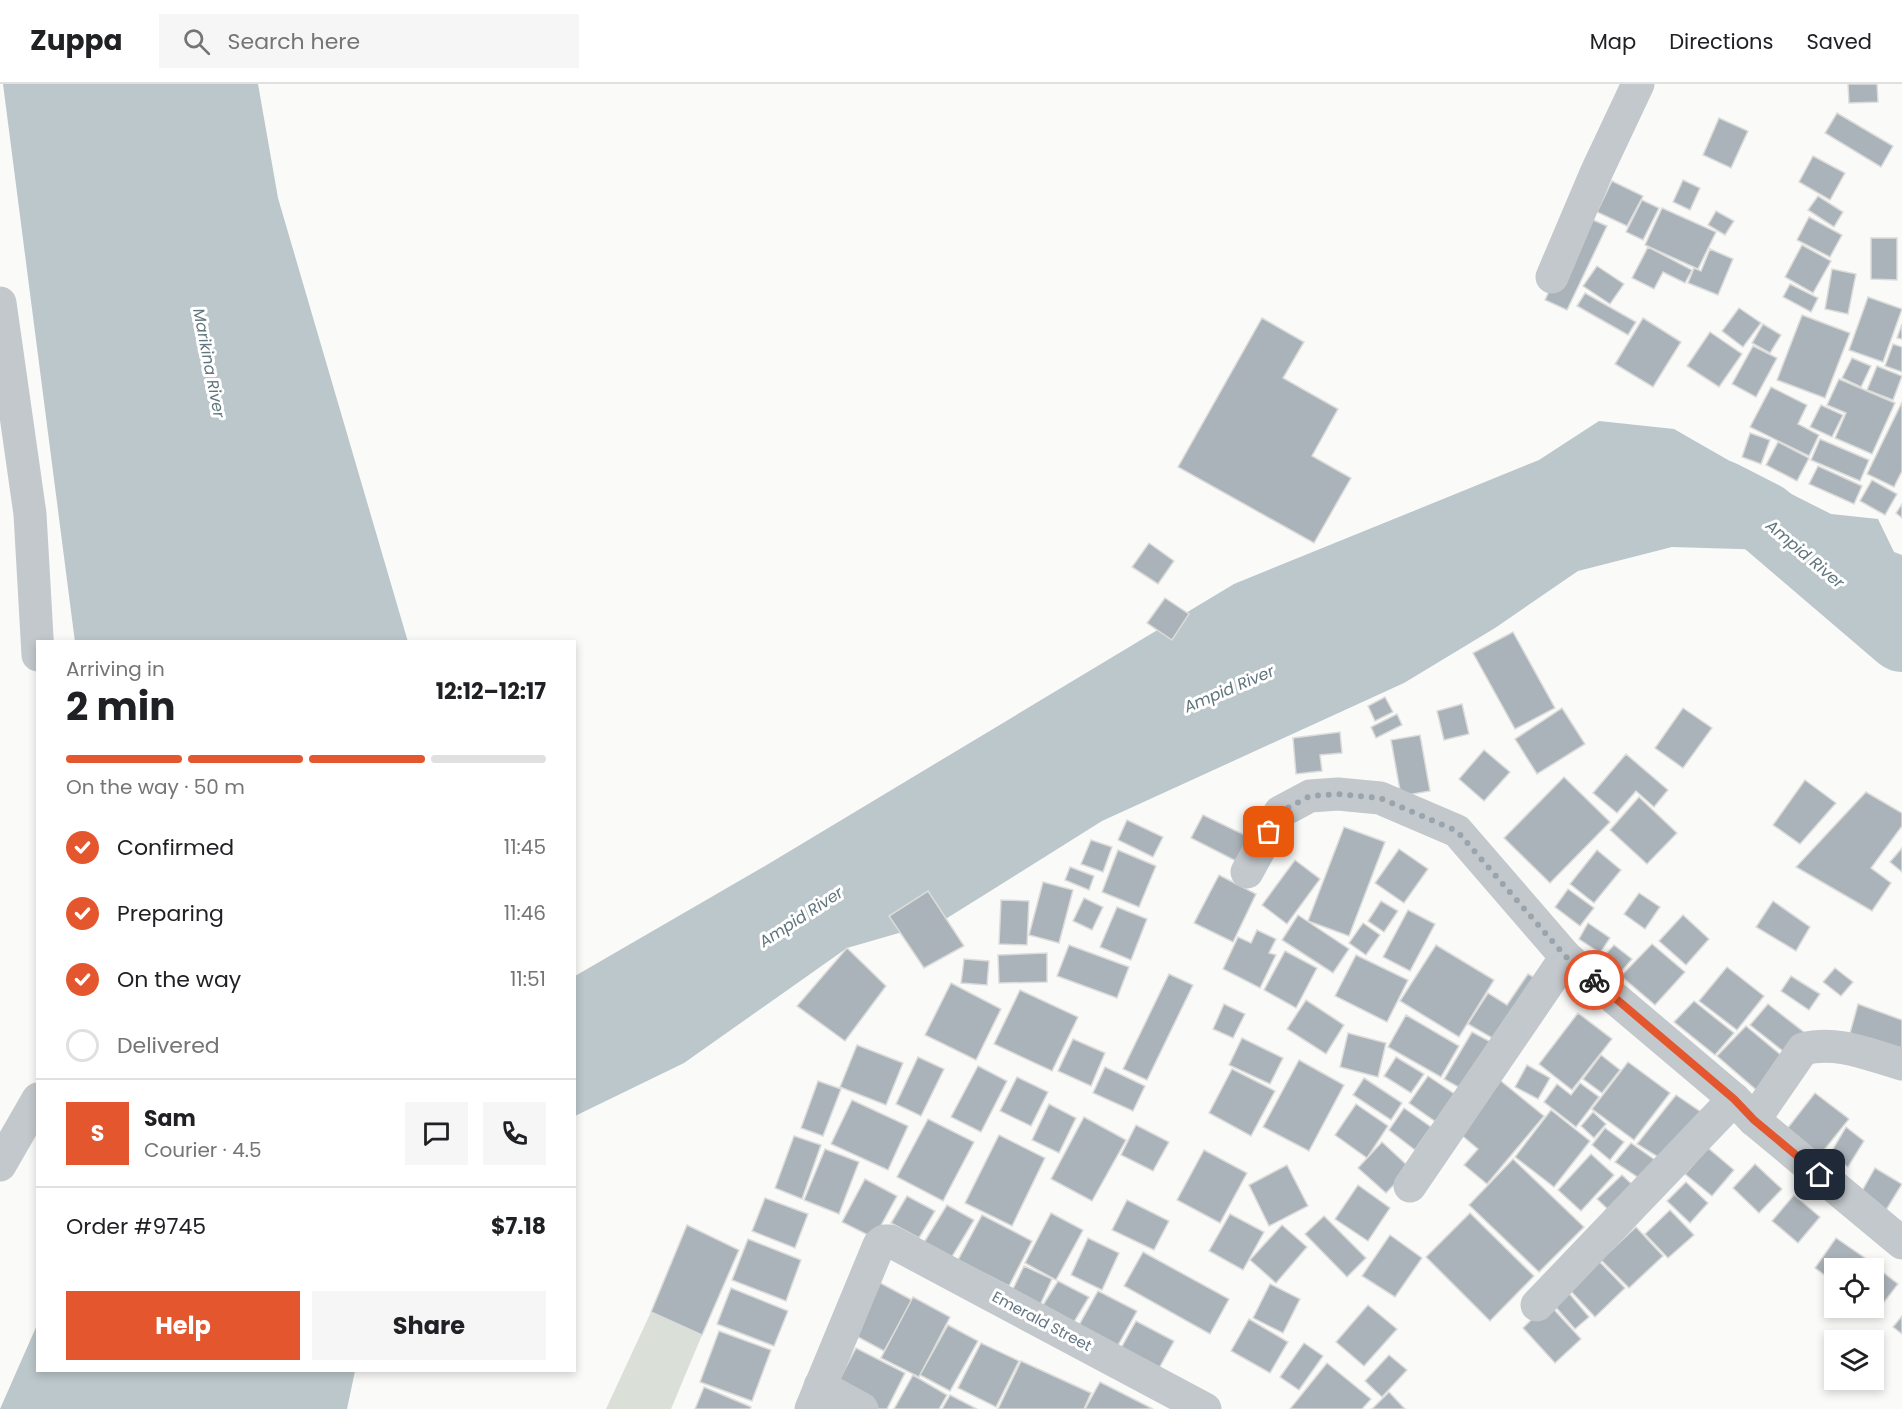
<!DOCTYPE html>
<meta charset="utf-8">
<style>
body{margin:0;font-family:Poppins,sans-serif;background:#f6f6f6;color:#202124;height:100vh;display:flex;flex-direction:column;font-size:22px;white-space:nowrap}
*{box-sizing:border-box;margin:0}
p{font-size:20px;color:#757577}
.icon{flex:none;width:33px;height:33px;fill:none;stroke:currentColor;stroke-width:2;stroke-linecap:round;stroke-linejoin:round}
.map{position:relative;flex:1;overflow:hidden}
.details{position:absolute;left:36px;top:556px;width:540px;height:732px;display:flex;flex-direction:column;background:#fff;border-radius:0px;box-shadow:0 3px 9px #0003}
.details>*{flex:none}
.fabs{position:absolute;left:1824px;top:1174px;display:grid;gap:12px}
.fabs a{display:grid;place-items:center;width:60px;height:60px;border-radius:0px;background:#fff;box-shadow:0 3px 9px #0003;font-size:30px}
.pin{position:absolute;display:grid;place-items:center;width:51px;height:51px;color:#fff;margin:-26px;border-radius:12px;box-shadow:0 3px 9px #0006}
.courier{position:absolute;display:grid;place-items:center;width:60px;height:60px;margin:-30px;border:4px solid #e4572e;border-radius:50%;background:#fff;color:#222;box-shadow:0 2px 8px #0007}
.head em{font-style:normal;font-weight:700}
.head div{display:flex;flex-direction:column-reverse}
.head{display:flex;align-items:center;justify-content:space-between;height:102px;padding:0 30px}
h1{font-size:39px;font-weight:700;line-height:45px}
.bar{display:grid;grid-template-columns:repeat(4,1fr);gap:9px 6px;align-content:center;height:72px;padding:0 30px}
.bar i{height:8px;border-radius:4px;background:#e0e0e0}
.bar .current{background:#e4572e}
.bar p{grid-column:span 4}
.line{display:flex;align-items:center;gap:15px;padding:0 30px;border-top:2px solid #e0e0e0}
.line div{flex:1}
.round{display:grid;place-items:center;flex:none;width:63px;height:63px;border-radius:0px;background:#f6f6f6}
ol{padding:0 30px;list-style:none}
li{display:flex;align-items:center;gap:18px;height:66px}
li p{margin-inline-start:auto}
li .icon{padding:6px;border-radius:50%;background:#e4572e;color:#fff;stroke-width:4}
li:last-child{color:#757577}
li i{width:33px;height:33px;border:3px solid #e0e0e0;border-radius:50%}
.primary-button{display:flex;gap:12px;margin-top:auto;padding:12px 30px}
.primary-button a{flex:1;height:69px;border-radius:0px;background:#e4572e;color:#fff;font-size:24px;font-weight:700;line-height:69px;text-align:center}
.primary-button a+a{background:#f6f6f6;color:#202124}
header{display:flex;align-items:center;gap:36px;box-sizing:border-box;height:84px;padding:0 30px;background:#fff;border-bottom:2px solid #e0e0e0}
header strong{font-size:28px}
nav{display:flex;gap:33px;margin-inline-start:auto;font-size:21px}
.search{width:420px;height:54px;background:#f6f6f6;display:flex;align-items:center;gap:15px;box-sizing:border-box;padding:0 21px;border-radius:0px;color:#757577;font-size:22px}
.map>svg:first-child{display:block}
</style>
<header>
<strong>Zuppa</strong>
<div class="search"><svg class="icon" aria-label="search" viewBox="0 0 24 24"><circle cx="10" cy="10" r="6"/><path d="M15 15l6 6"/></svg>Search here</div>
<nav><a>Map</a><a>Directions</a><a>Saved</a></nav>
</header>
<div class="map">
<svg width="1902" height="1325" viewBox="0 0 1902 1325">
<rect width="100%" height="100%" fill="#fafaf8"/>
<path fill="#dadfd7" d="M651 1228 702 1251 671 1325H606Z"/>
<g fill="#bbc7cb">
<path d="M3 0H258L278 114 408 558H75Z"/>
<path d="M1599 337 1674 345 1756 392 1831 430 1878 435 1894 468 1902 471V555L1803 467 1672 463 1578 487 1495 544 1404 599 1102 737 944 836 847 864 684 979 575 1032V892L770 779 1234 500 1539 376Z"/>
<path d="M37 1241 38 1287H355L347 1325H0Z"/>
</g>
<g fill="none" stroke-linecap="round" stroke-linejoin="round">
<path stroke="#bbc7cb" stroke-width="72" d="M1721 412 1764 434 1902 552"/>
</g>
<g fill="#aab3b9" stroke="#dcdcda" stroke-width="1.5">
<path d="M1848 0H1877L1878 18 1849 19Z"/>
<path d="M1837 29 1893 62 1881 83 1825 49Z"/>
<path d="M1719 34 1748 47 1731 84 1703 71Z"/>
<path d="M1813 72 1845 89 1830 116 1799 98Z"/>
<path d="M1683 96 1700 104 1690 126 1673 118Z"/>
<path d="M1612 97 1643 112 1627 142 1597 128Z"/>
<path d="M1818 112 1843 128 1834 143 1808 126Z"/>
<path d="M1642 116 1659 124 1643 156 1626 148Z"/>
<path d="M1662 124 1716 148 1698 185 1645 161Z"/>
<path d="M1716 127 1734 137 1725 151 1708 141Z"/>
<path d="M1584 132 1607 142 1567 226 1545 216Z"/>
<path d="M1809 133 1842 151 1830 173 1797 156Z"/>
<path d="M1871 154H1897V196L1871 195Z"/>
<path d="M1802 161 1831 177 1813 209 1785 193Z"/>
<path d="M1648 163 1692 186 1685 199 1663 188 1654 205 1632 194Z"/>
<path d="M1710 165 1733 175 1718 211 1688 199 1694 184 1701 187Z"/>
<path d="M1597 182 1624 200 1610 220 1583 202Z"/>
<path d="M1832 185 1856 190 1848 230 1825 225Z"/>
<path d="M1790 200 1818 214 1811 228 1783 213Z"/>
<path d="M1585 209 1636 238 1628 251 1577 222Z"/>
<path d="M1868 213 1902 225 1883 278 1849 266Z"/>
<path d="M1739 224 1761 239 1743 263 1722 247Z"/>
<path d="M1802 231 1850 249 1825 314 1777 296Z"/>
<path d="M1262 234 1304 258 1283 294 1338 325 1312 372 1351 394 1314 459 1178 383Z"/>
<path d="M1643 234 1681 258 1653 303 1615 280Z"/>
<path d="M1763 240 1781 251 1770 269 1752 259Z"/>
<path d="M1902 240V255L1897 254Z"/>
<path d="M1710 248 1742 270 1719 303 1687 282Z"/>
<path d="M1893 260 1902 263V288L1885 282Z"/>
<path d="M1753 262 1777 274 1756 313 1732 300Z"/>
<path d="M1852 274 1871 282 1861 303 1842 294Z"/>
<path d="M1877 282 1902 292 1893 316 1867 306Z"/>
<path d="M1839 295 1895 319 1872 370 1835 354 1846 329 1827 321Z"/>
<path d="M1771 303 1807 321 1798 340 1819 351 1809 372 1750 343Z"/>
<path d="M1902 318V387L1894 403 1867 390Z"/>
<path d="M1821 321 1843 331 1832 353 1810 343Z"/>
<path d="M1750 349 1770 356 1761 380 1742 373Z"/>
<path d="M1820 355 1869 376 1860 397 1811 376Z"/>
<path d="M1778 358 1809 374 1797 397 1766 381Z"/>
<path d="M1818 382 1862 402 1854 420 1809 400Z"/>
<path d="M1872 396 1897 410 1885 431 1860 417Z"/>
<path d="M1902 420V434L1896 429Z"/>
<path d="M1149 459 1174 477 1158 500 1132 483Z"/>
<path d="M1165 514 1189 530 1172 556 1147 539Z"/>
<path d="M1513 548 1555 624 1515 645 1473 569Z"/>
<path d="M1385 613 1393 628 1375 637 1368 622Z"/>
<path d="M1462 620 1469 650 1444 656 1437 627Z"/>
<path d="M1562 624 1585 660 1537 690 1515 655Z"/>
<path d="M1683 624 1712 644 1683 684 1655 664Z"/>
<path d="M1397 630 1402 641 1376 654 1371 643Z"/>
<path d="M1340 648 1342 669 1320 671 1322 687 1296 690 1293 654Z"/>
<path d="M1420 651 1430 707 1401 712 1391 656Z"/>
<path d="M1484 666 1510 688 1484 717 1459 695Z"/>
<path d="M1626 670 1668 706 1654 723 1636 707 1617 729 1593 709Z"/>
<path d="M1564 693 1610 738 1550 799 1504 754Z"/>
<path d="M1805 696 1836 719 1800 760 1773 741Z"/>
<path d="M1866 708 1902 729V742L1871 784 1891 799 1872 827 1796 783Z"/>
<path d="M1639 713 1677 749 1647 780 1610 746Z"/>
<path d="M1203 731 1251 754 1238 778 1191 754Z"/>
<path d="M1127 736 1163 753 1153 773 1118 756Z"/>
<path d="M1344 743 1385 758 1349 852 1308 837Z"/>
<path d="M1091 756 1112 763 1103 788 1081 780Z"/>
<path d="M1902 764V788L1890 778Z"/>
<path d="M1399 765 1428 785 1404 819 1375 799Z"/>
<path d="M1118 766 1156 782 1139 823 1102 808Z"/>
<path d="M1597 766 1621 786 1594 819 1570 800Z"/>
<path d="M1295 776 1320 795 1287 840 1262 821Z"/>
<path d="M1070 783 1094 792 1089 806 1065 796Z"/>
<path d="M1219 791 1256 810 1233 858 1194 839Z"/>
<path d="M1043 798 1073 806 1059 859 1029 851Z"/>
<path d="M1568 805 1594 824 1580 842 1555 823Z"/>
<path d="M928 807 964 862 924 884 889 832Z"/>
<path d="M1639 809 1660 823 1645 845 1624 830Z"/>
<path d="M1084 814 1103 823 1092 846 1073 837Z"/>
<path d="M1001 816 1029 817 1027 861 999 860Z"/>
<path d="M1381 817 1398 827 1384 848 1368 837Z"/>
<path d="M1773 817 1810 843 1796 867 1756 843Z"/>
<path d="M1117 823 1147 835 1131 876 1100 863Z"/>
<path d="M1408 826 1435 840 1410 887 1383 873Z"/>
<path d="M1298 831 1349 865 1333 889 1282 856Z"/>
<path d="M1683 831 1709 855 1686 881 1659 857Z"/>
<path d="M1363 839 1380 851 1366 871 1349 859Z"/>
<path d="M1588 839 1610 854 1600 869 1579 855Z"/>
<path d="M1257 846 1276 855 1269 869 1276 871 1260 904 1223 885 1238 853 1251 859Z"/>
<path d="M1652 860 1685 888 1655 921 1621 892Z"/>
<path d="M1069 861 1129 883 1117 914 1057 892Z"/>
<path d="M1436 861 1494 896 1459 953 1400 917Z"/>
<path d="M1614 861 1632 875 1620 889 1601 875Z"/>
<path d="M847 864 886 902 845 957 797 922Z"/>
<path d="M1285 867 1317 884 1296 924 1264 906Z"/>
<path d="M1047 869V898L999 899 998 871Z"/>
<path d="M1356 871 1408 896 1387 938 1335 912Z"/>
<path d="M964 875 989 877 987 901 961 899Z"/>
<path d="M1727 883 1764 912 1737 946 1699 917Z"/>
<path d="M1835 884 1853 898 1841 912 1823 898Z"/>
<path d="M1169 890 1193 901 1147 996 1123 985Z"/>
<path d="M1528 890 1539 896 1499 958 1468 940 1488 909 1507 921Z"/>
<path d="M1791 892 1820 910 1809 926 1781 907Z"/>
<path d="M951 899 1001 925 976 976 925 951Z"/>
<path d="M1020 906 1078 933 1052 987 994 960Z"/>
<path d="M1306 916 1344 941 1326 970 1287 945Z"/>
<path d="M1694 917 1734 949 1715 971 1674 938Z"/>
<path d="M1224 920 1245 930 1233 954 1213 945Z"/>
<path d="M1768 920 1805 949 1788 971 1750 941Z"/>
<path d="M1858 920 1902 936V968L1850 949Z"/>
<path d="M1578 929 1612 955 1572 1006 1539 980Z"/>
<path d="M1406 931 1459 962 1441 993 1388 963Z"/>
<path d="M1746 942 1788 977 1761 1010 1717 972Z"/>
<path d="M1472 948 1491 958 1462 1005 1444 995Z"/>
<path d="M1348 949 1386 959 1378 993 1340 983Z"/>
<path d="M1242 954 1283 974 1270 1000 1229 981Z"/>
<path d="M1073 955 1105 969 1091 1002 1058 987Z"/>
<path d="M857 961 903 979 886 1021 840 1003Z"/>
<path d="M1601 971 1620 986 1602 1009 1583 995Z"/>
<path d="M918 973 944 985 921 1032 896 1020Z"/>
<path d="M1396 973 1424 990 1411 1009 1384 992Z"/>
<path d="M1299 976 1344 1001 1309 1067 1263 1043Z"/>
<path d="M1628 978 1670 1009 1634 1056 1592 1025Z"/>
<path d="M1527 981 1550 994 1538 1015 1515 1003Z"/>
<path d="M978 982 1007 997 981 1048 951 1033Z"/>
<path d="M1105 983 1145 1002 1133 1027 1093 1009Z"/>
<path d="M1232 985 1275 1007 1251 1052 1209 1029Z"/>
<path d="M1428 992 1456 1011 1436 1038 1409 1019Z"/>
<path d="M1017 993 1048 1008 1031 1042 1000 1027Z"/>
<path d="M1496 993 1544 1032 1487 1100 1464 1081 1478 1065 1453 1044Z"/>
<path d="M1364 994 1402 1019 1391 1036 1353 1011Z"/>
<path d="M818 997 841 1005 823 1052 801 1044Z"/>
<path d="M1580 999 1599 1013 1576 1043 1544 1018 1557 1000 1571 1011Z"/>
<path d="M1815 1009 1849 1035 1816 1076 1783 1050Z"/>
<path d="M1676 1011 1701 1028 1663 1076 1637 1060Z"/>
<path d="M852 1016 908 1042 888 1086 831 1060Z"/>
<path d="M1049 1020 1076 1034 1059 1069 1032 1056Z"/>
<path d="M1356 1020 1388 1042 1367 1074 1335 1051Z"/>
<path d="M1404 1024 1431 1043 1415 1066 1389 1046Z"/>
<path d="M1551 1026 1590 1057 1554 1103 1515 1073Z"/>
<path d="M1593 1028 1606 1040 1594 1054 1581 1042Z"/>
<path d="M1084 1033 1126 1056 1092 1117 1051 1095Z"/>
<path d="M928 1035 974 1058 943 1117 897 1093Z"/>
<path d="M1136 1041 1169 1058 1153 1087 1121 1071Z"/>
<path d="M1846 1043 1864 1057 1848 1083 1830 1070Z"/>
<path d="M1605 1044 1624 1058 1610 1076 1592 1061Z"/>
<path d="M999 1051 1045 1074 1012 1142 965 1119Z"/>
<path d="M794 1052 821 1061 802 1115 775 1104Z"/>
<path d="M1382 1058 1410 1084 1386 1109 1358 1084Z"/>
<path d="M1631 1059 1655 1076 1639 1094 1615 1078Z"/>
<path d="M1708 1064 1734 1086 1712 1112 1685 1090Z"/>
<path d="M825 1065 859 1078 839 1130 804 1116Z"/>
<path d="M1204 1066 1247 1089 1220 1139 1177 1116Z"/>
<path d="M1591 1070 1614 1091 1581 1127 1558 1106Z"/>
<path d="M1513 1075 1584 1143 1539 1188 1469 1121Z"/>
<path d="M1755 1080 1782 1105 1759 1129 1733 1104Z"/>
<path d="M1287 1081 1308 1122 1269 1142 1249 1101Z"/>
<path d="M1875 1084 1902 1100 1883 1131 1858 1114Z"/>
<path d="M1622 1091 1639 1107 1614 1131 1597 1115Z"/>
<path d="M865 1095 897 1112 874 1154 842 1138Z"/>
<path d="M1686 1098 1708 1119 1690 1139 1667 1117Z"/>
<path d="M1358 1101 1390 1124 1368 1157 1335 1135Z"/>
<path d="M1794 1111 1820 1133 1798 1159 1772 1137Z"/>
<path d="M907 1112 935 1127 919 1154 891 1139Z"/>
<path d="M765 1114 808 1130 795 1164 752 1147Z"/>
<path d="M1127 1116 1169 1137 1154 1166 1112 1146Z"/>
<path d="M947 1121 974 1136 950 1176 923 1160Z"/>
<path d="M1670 1126 1694 1151 1668 1174 1645 1150Z"/>
<path d="M1051 1129 1083 1146 1056 1196 1025 1179Z"/>
<path d="M1470 1129 1534 1192 1490 1237 1426 1173Z"/>
<path d="M1230 1130 1264 1148 1243 1186 1209 1167Z"/>
<path d="M982 1131 1032 1157 1009 1202 958 1176Z"/>
<path d="M1324 1132 1366 1174 1347 1193 1305 1150Z"/>
<path d="M687 1141 739 1166 702 1251 651 1228Z"/>
<path d="M1282 1141 1307 1163 1276 1199 1250 1176Z"/>
<path d="M1636 1143 1663 1172 1629 1204 1601 1176Z"/>
<path d="M1390 1151 1422 1174 1395 1213 1362 1192Z"/>
<path d="M1088 1154 1119 1169 1102 1206 1071 1191Z"/>
<path d="M1836 1154 1865 1174 1857 1185H1834V1198L1815 1184Z"/>
<path d="M748 1155 801 1176 786 1217 732 1196Z"/>
<path d="M1143 1168 1229 1215 1210 1250 1124 1202Z"/>
<path d="M1596 1174 1625 1204 1595 1233 1566 1202Z"/>
<path d="M1871 1179 1898 1200 1875 1230 1867 1224H1874V1185H1867Z"/>
<path d="M1024 1182 1052 1195 1040 1221 1012 1207Z"/>
<path d="M873 1195 912 1216 884 1267 845 1246Z"/>
<path d="M1058 1197 1089 1213 1074 1238 1043 1221Z"/>
<path d="M1270 1200 1300 1215 1283 1249 1253 1234Z"/>
<path d="M731 1204 788 1227 774 1262 717 1240Z"/>
<path d="M1098 1207 1137 1227 1117 1263 1078 1243Z"/>
<path d="M1568 1208 1589 1233 1575 1245 1553 1220Z"/>
<path d="M913 1213 950 1233 919 1293 881 1274Z"/>
<path d="M1548 1219 1581 1255 1555 1279 1523 1244Z"/>
<path d="M1368 1221 1397 1245 1364 1282 1336 1258Z"/>
<path d="M1902 1232V1250L1893 1243Z"/>
<path d="M1249 1235 1288 1258 1270 1289 1231 1267Z"/>
<path d="M1136 1237 1174 1257 1158 1286 1120 1266Z"/>
<path d="M948 1241 978 1257 950 1307 920 1291Z"/>
<path d="M719 1247 771 1266 752 1317 700 1298Z"/>
<path d="M981 1259 1019 1277 996 1323 958 1304Z"/>
<path d="M1304 1259 1323 1272 1299 1306 1280 1293Z"/>
<path d="M856 1264 905 1289 887 1325H879L835 1304Z"/>
<path d="M1389 1271 1407 1286 1382 1313 1365 1297Z"/>
<path d="M1021 1277 1091 1309 1084 1325H998Z"/>
<path d="M1327 1279 1371 1315 1362 1325H1290Z"/>
<path d="M913 1291 947 1311 939 1325H894Z"/>
<path d="M1100 1298 1153 1325H1085Z"/>
<path d="M704 1303 751 1323 750 1325H695Z"/>
<path d="M1389 1308 1405 1325H1372Z"/>
<path d="M950 1311 977 1325H942Z"/>
</g>
<g fill="none" stroke-linecap="round" stroke-linejoin="round">
<g stroke="#c3c8cc" stroke-width="33">
<path d="M1552 193 1597 87 1638 0"/>
<path d="M0 219 30 430 38 571"/>
<path d="M1247 788 1280 728 1310 712 1338 710 1380 714 1457 747 1566 873 1734 1015 1754 1036 1902 1159"/>
<path d="M1754 1036 1803 965C1838 956 1869 971 1902 980"/>
<path d="M0 1081 38 1015"/>
<path d="M1410 1102 1566 873"/>
<path d="M1537 1221 1734 1015"/>
<path d="M820 1302 862 1325"/>
<path d="M811 1325 879 1161 884 1157H890L1205 1325"/>
</g>
</g>
<g fill="none" stroke-linecap="round" stroke-linejoin="round">
<path stroke="#99a4ac" stroke-width="6" stroke-dasharray="0 10.8" d="M1269 748 1280 728 1310 712 1338 710 1380 714 1457 747 1566 873 1594 896"/>
<path stroke="#e4572e" stroke-width="8" d="M1594 896 1734 1015 1754 1036 1820 1091"/>
</g>
<g text-anchor="middle" dominant-baseline="central" stroke-width="6" stroke-linejoin="round" paint-order="stroke">
<g font-size="15" fill="#657683" stroke="#fff">
<text transform="translate(1042 1237) rotate(28)">Emerald Street</text>
</g>
<g font-size="16" font-style="italic" fill="#60757c" stroke="#fff">
<text transform="translate(209 279) rotate(79)">Marikina River</text>
<text transform="translate(1805 470) rotate(40)">Ampid River</text>
<text transform="translate(1229 605) rotate(-23)">Ampid River</text>
<text transform="translate(801 833) rotate(-33)">Ampid River</text>
</g>
</g>
</svg>
<div class="fabs">
<a><svg class="icon" aria-label="locate" viewBox="0 0 24 24"><circle cx="12" cy="12" r="6"/><path d="M12 2v4M12 18v4M2 12h4M18 12h4"/></svg></a>
<a><svg class="icon" aria-label="layers" viewBox="0 0 24 24"><path d="M12 4l9 5-9 5-9-5zM3 14l9 5 9-5"/></svg></a>
</div>
<div class="pin" style="left:1269px;top:748px;background:#ea580c"><svg class="icon" aria-label="bag" viewBox="0 0 24 24"><path d="M5 8h14l-1 12H6zM9 8a3 3 0 0 1 6 0"/></svg></div>
<div class="pin" style="left:1820px;top:1091px;background:#1f2937"><svg class="icon" aria-label="home" viewBox="0 0 24 24"><path d="M3 11l9-7 9 7M6 9v11h12V9"/></svg></div>
<div class="courier" style="left:1594px;top:896px"><svg class="icon" aria-label="bike" viewBox="0 0 24 24"><circle cx="6" cy="16" r="4"/><circle cx="18" cy="16" r="4"/><path d="M6 16l4-8h5l3 8M10 8l3 8H6M13 5h3"/></svg></div>
<section class="details">
<div class="head"><div><h1>2 min</h1><p>Arriving in</p></div><em>12:12–12:17</em></div>
<div class="bar"><i class="current"></i><i class="current"></i><i class="current"></i><i></i><p>On the way · 50 m</p></div>
<ol>
<li><svg class="icon" aria-label="check" viewBox="0 0 24 24"><path d="M5 12l5 5 9-10"/></svg>Confirmed<p>11:45</p></li>
<li><svg class="icon" aria-label="check" viewBox="0 0 24 24"><path d="M5 12l5 5 9-10"/></svg>Preparing<p>11:46</p></li>
<li><svg class="icon" aria-label="check" viewBox="0 0 24 24"><path d="M5 12l5 5 9-10"/></svg>On the way<p>11:51</p></li>
<li><i></i>Delivered</li>
</ol>
<div class="line" style="height:108px"><b class="round" style="background:#e4572e;color:#fff">S</b><div><b>Sam</b><p>Courier · 4.5</p></div><a class="round"><svg class="icon" aria-label="chat" viewBox="0 0 24 24"><path d="M4 5h16v11H9l-5 4z"/></svg></a><a class="round"><svg class="icon" aria-label="phone" viewBox="0 0 24 24"><path d="M5 4h4l2 5-3 2q2 4 5 5l2-3 5 2v4C11 20 4 13 5 4z"/></svg></a></div>
<div class="line" style="height:78px"><div>Order #9745</div><b>$7.18</b></div>
<div class="primary-button"><a>Help</a><a>Share</a></div>
</section>
</div>
